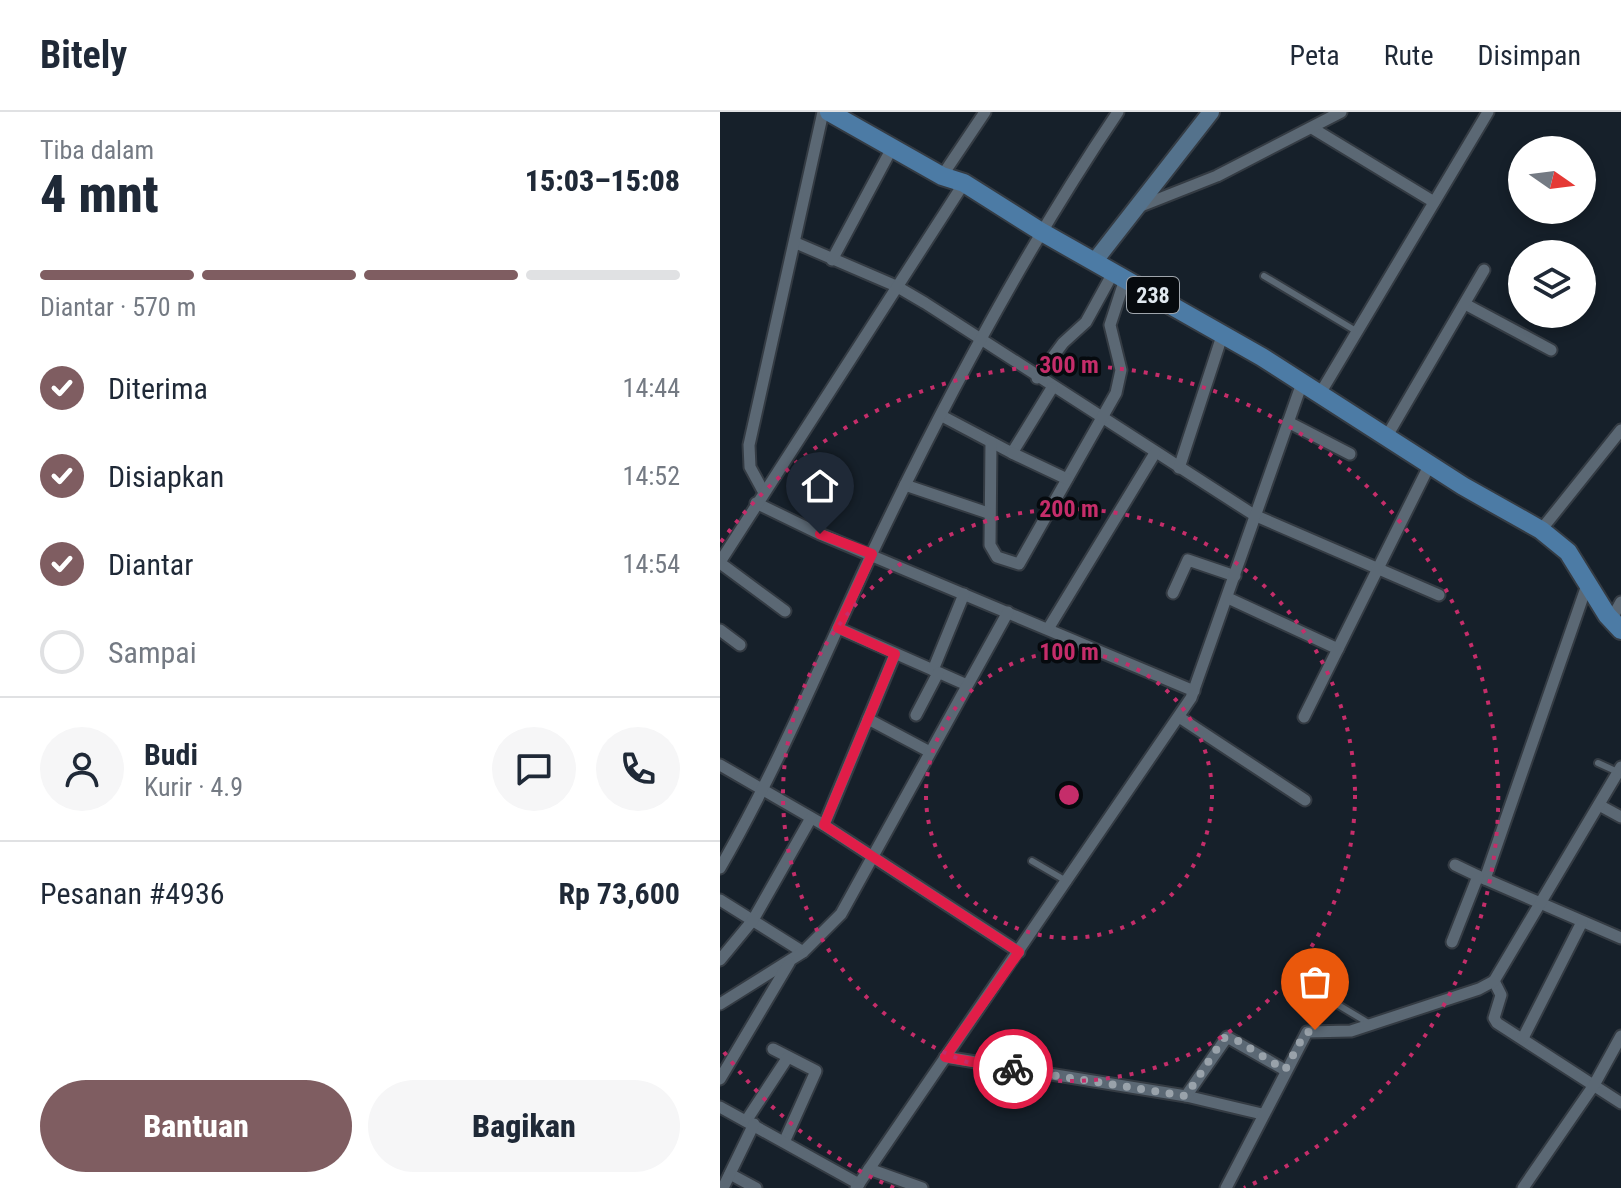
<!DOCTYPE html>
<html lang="id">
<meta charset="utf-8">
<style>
body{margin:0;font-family:"Roboto Condensed",sans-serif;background:#f6f6f7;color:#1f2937;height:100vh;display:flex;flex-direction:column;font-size:30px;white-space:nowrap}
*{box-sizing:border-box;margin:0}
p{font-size:26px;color:#747a83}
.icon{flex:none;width:44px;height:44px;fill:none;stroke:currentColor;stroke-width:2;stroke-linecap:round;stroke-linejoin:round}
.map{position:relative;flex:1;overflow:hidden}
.details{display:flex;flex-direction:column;background:#fff;width:720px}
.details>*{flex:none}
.needle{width:52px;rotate:104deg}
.buttons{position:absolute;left:788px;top:24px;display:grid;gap:16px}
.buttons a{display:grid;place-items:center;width:88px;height:88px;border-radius:50%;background:#fff;box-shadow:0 4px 12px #0003;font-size:40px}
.pin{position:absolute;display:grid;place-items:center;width:68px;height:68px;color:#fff;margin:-82px -34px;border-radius:50% 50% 50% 0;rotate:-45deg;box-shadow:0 0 8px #0007}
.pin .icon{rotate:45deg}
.courier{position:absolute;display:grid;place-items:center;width:80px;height:80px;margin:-40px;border:6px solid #e11d48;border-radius:50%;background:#fff;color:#222;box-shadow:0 2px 10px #0007}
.headline em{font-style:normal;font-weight:800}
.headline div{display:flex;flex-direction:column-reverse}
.headline{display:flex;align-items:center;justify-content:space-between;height:136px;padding:0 40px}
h1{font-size:52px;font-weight:800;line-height:60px}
.bar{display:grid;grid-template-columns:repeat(4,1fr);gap:12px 8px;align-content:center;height:96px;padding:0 40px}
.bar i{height:10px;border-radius:6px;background:#e0e1e3}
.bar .current{background:#7f5d61}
.bar p{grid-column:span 4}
.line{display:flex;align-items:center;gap:20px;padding:0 40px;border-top:2px solid #e0e1e3}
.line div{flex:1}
.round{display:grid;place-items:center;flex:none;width:84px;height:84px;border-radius:42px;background:#f6f6f7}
ol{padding:0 40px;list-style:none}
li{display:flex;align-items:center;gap:24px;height:88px}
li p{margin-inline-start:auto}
li .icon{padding:8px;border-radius:50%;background:#7f5d61;color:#fff;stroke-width:4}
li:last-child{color:#747a83}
li i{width:44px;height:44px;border:4px solid #e0e1e3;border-radius:50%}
.button{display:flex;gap:16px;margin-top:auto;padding:16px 40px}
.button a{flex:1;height:92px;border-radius:48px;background:#7f5d61;color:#fff;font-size:32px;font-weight:800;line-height:92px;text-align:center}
.button a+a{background:#f6f6f7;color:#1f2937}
header{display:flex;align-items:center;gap:48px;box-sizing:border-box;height:112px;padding:0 40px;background:#fff;border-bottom:2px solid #e0e1e3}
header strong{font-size:38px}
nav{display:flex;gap:44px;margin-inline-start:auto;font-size:28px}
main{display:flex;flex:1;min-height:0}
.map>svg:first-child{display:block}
</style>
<header>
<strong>Bitely</strong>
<nav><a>Peta</a><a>Rute</a><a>Disimpan</a></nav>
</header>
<main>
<section class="details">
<div class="headline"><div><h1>4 mnt</h1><p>Tiba dalam</p></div><em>15:03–15:08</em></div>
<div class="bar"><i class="current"></i><i class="current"></i><i class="current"></i><i></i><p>Diantar · 570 m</p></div>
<ol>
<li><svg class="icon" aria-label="check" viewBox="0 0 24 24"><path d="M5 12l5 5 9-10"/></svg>Diterima<p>14:44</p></li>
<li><svg class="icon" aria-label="check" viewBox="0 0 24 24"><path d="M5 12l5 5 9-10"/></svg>Disiapkan<p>14:52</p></li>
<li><svg class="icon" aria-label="check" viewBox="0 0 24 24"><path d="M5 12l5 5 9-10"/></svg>Diantar<p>14:54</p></li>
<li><i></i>Sampai</li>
</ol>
<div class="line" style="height:144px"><a class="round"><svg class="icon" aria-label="person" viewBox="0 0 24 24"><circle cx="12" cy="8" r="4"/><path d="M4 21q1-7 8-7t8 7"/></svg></a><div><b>Budi</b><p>Kurir · 4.9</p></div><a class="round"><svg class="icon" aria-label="chat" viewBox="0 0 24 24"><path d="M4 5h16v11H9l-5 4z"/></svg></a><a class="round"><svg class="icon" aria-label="phone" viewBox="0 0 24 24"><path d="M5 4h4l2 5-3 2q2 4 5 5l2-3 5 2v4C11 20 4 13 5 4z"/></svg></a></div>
<div class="line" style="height:104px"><div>Pesanan #4936</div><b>Rp 73,600</b></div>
<div class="button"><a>Bantuan</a><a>Bagikan</a></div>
</section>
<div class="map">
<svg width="901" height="1076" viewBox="0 0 901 1076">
<rect width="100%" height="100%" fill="#16202a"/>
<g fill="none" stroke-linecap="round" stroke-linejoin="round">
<defs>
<g id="lane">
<path d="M544 164 636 219"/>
<path d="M878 651 900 661"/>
<path d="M312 749 348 770"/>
<path d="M590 876 650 912"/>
</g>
<g id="street">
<path d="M592 16 714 90"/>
<path d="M222 64 265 0"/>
<path d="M416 96 497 64 621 0"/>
<path d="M76 131 176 174 205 191 534 403 719 483"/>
<path d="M112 148 172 36"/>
<path d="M745 192 831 238"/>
<path d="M317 266 343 231 366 210 393 161"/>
<path d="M601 280 768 0"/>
<path d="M222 304 292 341 332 276"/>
<path d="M568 310 630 342"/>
<path d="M667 324 764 158"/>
<path d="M271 330 270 433 277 445 299 452 396 281 401 258 390 213 405 167"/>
<path d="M292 341 347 367"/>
<path d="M459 356 502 224"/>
<path d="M185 373 268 401"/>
<path d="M43 379 30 355 29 333 103 0"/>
<path d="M36 391 100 422 474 579"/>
<path d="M821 418 901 318"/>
<path d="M0 450 244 71"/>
<path d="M0 451 65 499"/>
<path d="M453 481 468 448 515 464"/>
<path d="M508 486 618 537"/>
<path d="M891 508 901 490"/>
<path d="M118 516 247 573"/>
<path d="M328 517 435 341"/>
<path d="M0 518 20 533"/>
<path d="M213 558 244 482"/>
<path d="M196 603 218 561"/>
<path d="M459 605 585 688"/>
<path d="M584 605 710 352"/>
<path d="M148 607 210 640"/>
<path d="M0 653 104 713 299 840"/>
<path d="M879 693 901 705"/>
<path d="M104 713 175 542"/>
<path d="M0 756C59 654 103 546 153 439 225 288 304 139 398 0"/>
<path d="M758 764 901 826"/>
<path d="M765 767 867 473"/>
<path d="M0 788 83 840"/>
<path d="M732 830 758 764 735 753"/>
<path d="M0 848 33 808 91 706"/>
<path d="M774 869 781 883 774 906 777 911 901 991"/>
<path d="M0 892 83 840 121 802 288 500"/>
<path d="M803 926 862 810"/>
<path d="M53 937 96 959 65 1028"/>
<path d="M225 945 466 984 542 1002"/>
<path d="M0 967 69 851"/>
<path d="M466 984 507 925 565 958"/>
<path d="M0 995 139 1072"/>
<path d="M26 1009 68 945"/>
<path d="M149 1057 202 1076"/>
<path d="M10 1062 36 1076"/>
<path d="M3 1076 34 1012"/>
<path d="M136 1076 471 586 582 271"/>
<path d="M506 1076 587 920 631 919 759 877 774 869 901 655"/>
<path d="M803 1076 874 973 901 924"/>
</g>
<path id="secondary" d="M374 150 491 0"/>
<path id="primary" d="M109 0 222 64 244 71 320 119 542 245 743 374 821 418 848 440 887 503 901 518"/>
</defs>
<use href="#lane" stroke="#343b43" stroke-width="10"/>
<use href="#street" stroke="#343b43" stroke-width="15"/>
<use href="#secondary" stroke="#343b43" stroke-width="20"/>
<use href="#primary" stroke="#343b43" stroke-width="22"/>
<use href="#lane" stroke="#5b6874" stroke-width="6"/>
<use href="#street" stroke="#5b6874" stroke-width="11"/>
<use href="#secondary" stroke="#54728c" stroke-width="16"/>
<use href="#primary" stroke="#4c7ba5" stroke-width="18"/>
</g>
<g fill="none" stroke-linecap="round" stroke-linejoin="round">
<path stroke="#99a2aa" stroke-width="8" stroke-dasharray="0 14.4" d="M293 957 466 984 504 926 515 927 565 958 585 921 595 918"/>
<path stroke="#e11d48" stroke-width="10" d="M100 422 152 442 118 516 175 542 104 713 299 840 225 945 293 957"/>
</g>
<g fill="none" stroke="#c52d6a" stroke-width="4" stroke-dasharray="4 8">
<circle cx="349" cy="683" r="143"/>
<circle cx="349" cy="683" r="286"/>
<path d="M174 1076A430 430 0 0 1 1 936M1 430A430 430 0 1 1 524 1076"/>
</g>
<g text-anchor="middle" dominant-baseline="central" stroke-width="7" stroke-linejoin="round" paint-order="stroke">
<rect fill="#060a0e" stroke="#9fa5ac" stroke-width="2" x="407" y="165" width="52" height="36" rx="6"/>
<g font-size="22" font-weight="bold" fill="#e0e8ef">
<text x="433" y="183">238</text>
</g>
</g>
<circle cx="349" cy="683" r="12" fill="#c52d6a" stroke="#060a0e" stroke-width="4"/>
<g font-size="24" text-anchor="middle" font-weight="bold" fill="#c52d6a" stroke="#060a0e" stroke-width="7" stroke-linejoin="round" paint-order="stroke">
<text x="349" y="261">300 m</text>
<text x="349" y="405">200 m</text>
<text x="349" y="548">100 m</text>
</g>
</svg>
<div class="buttons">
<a><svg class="needle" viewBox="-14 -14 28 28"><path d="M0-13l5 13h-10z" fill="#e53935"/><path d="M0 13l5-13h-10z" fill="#747a83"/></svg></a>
<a><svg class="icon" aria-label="layers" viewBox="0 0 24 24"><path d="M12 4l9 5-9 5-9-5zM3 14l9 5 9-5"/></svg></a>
</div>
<div class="pin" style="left:595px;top:918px;background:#ea580c"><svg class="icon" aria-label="bag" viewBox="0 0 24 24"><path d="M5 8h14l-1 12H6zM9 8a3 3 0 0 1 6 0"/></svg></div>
<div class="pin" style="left:100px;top:422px;background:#1f2937"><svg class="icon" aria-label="home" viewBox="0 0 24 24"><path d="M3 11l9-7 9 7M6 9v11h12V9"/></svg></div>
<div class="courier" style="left:293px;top:957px"><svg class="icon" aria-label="bike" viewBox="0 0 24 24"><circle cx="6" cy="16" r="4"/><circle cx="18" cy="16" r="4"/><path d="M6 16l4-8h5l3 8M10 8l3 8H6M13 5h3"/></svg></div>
</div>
</main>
